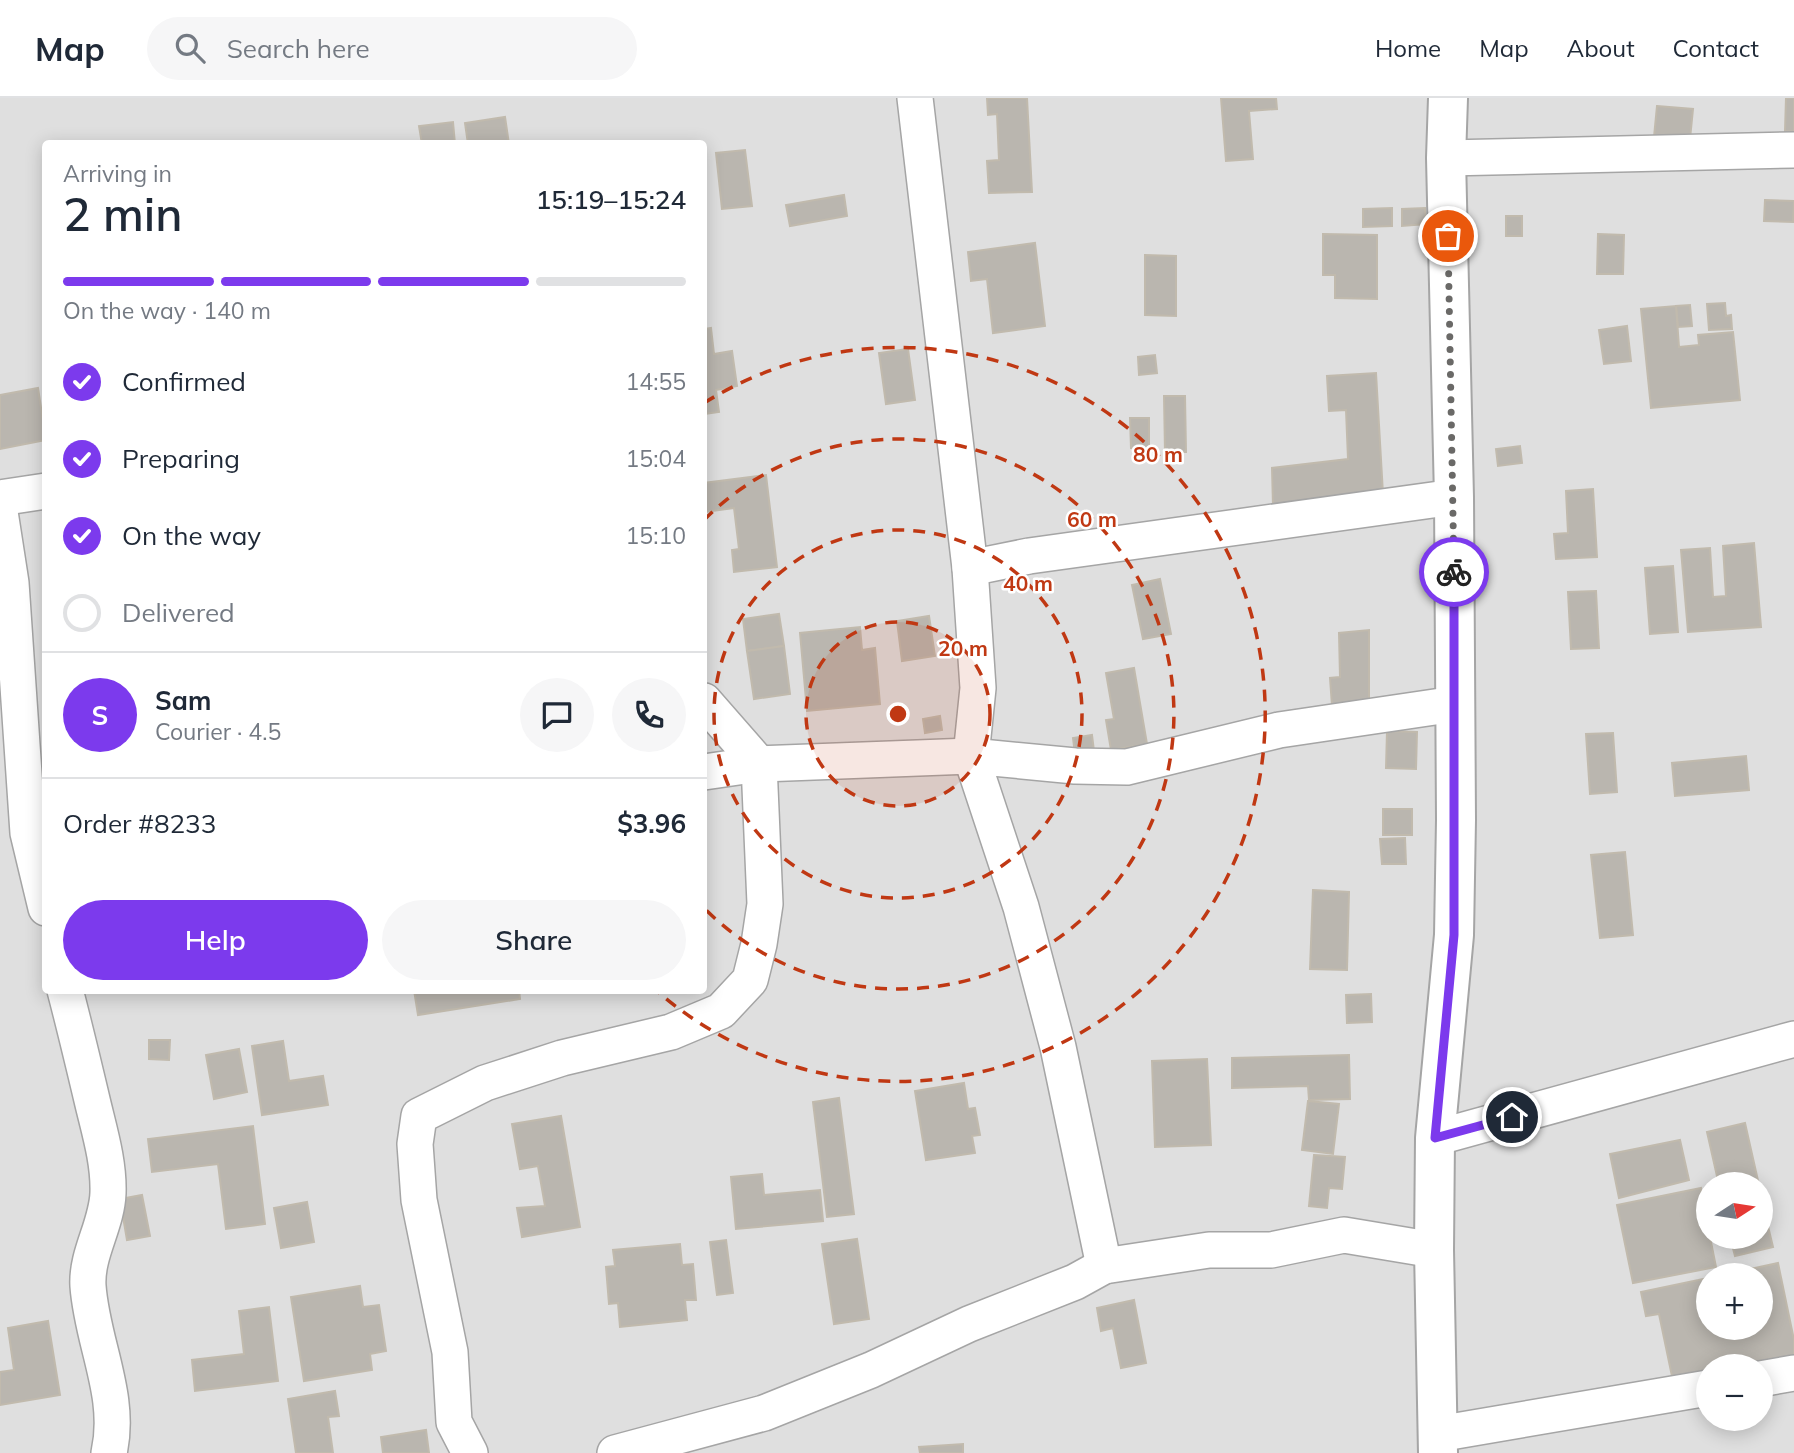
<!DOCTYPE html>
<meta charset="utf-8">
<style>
body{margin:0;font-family:Mulish,sans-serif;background:#f6f6f7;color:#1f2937;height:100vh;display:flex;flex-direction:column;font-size:26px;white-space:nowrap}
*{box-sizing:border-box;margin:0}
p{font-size:23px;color:#747a83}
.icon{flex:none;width:38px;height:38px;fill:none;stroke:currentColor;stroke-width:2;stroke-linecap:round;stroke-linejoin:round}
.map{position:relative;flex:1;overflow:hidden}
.drawer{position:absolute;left:42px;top:42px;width:665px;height:854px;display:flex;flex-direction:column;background:#fff;border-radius:7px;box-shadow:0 4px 18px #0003}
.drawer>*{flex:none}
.needle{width:46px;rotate:78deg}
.buttons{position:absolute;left:1696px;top:1074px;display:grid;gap:14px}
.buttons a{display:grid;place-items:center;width:77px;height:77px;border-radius:50%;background:#fff;box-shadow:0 4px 18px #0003;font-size:35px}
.pin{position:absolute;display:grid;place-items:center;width:60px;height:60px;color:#fff;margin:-30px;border:4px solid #fff;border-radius:50%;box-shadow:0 2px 7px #0007}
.courier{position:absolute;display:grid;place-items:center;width:70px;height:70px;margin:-35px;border:5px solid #7c3aed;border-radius:50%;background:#fff;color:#222;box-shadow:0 2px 9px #0007}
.headline em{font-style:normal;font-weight:600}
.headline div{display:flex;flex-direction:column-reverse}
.headline{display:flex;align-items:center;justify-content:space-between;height:119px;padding:0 21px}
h1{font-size:46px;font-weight:600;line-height:52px}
.bar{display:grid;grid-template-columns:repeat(4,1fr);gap:10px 7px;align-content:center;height:84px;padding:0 21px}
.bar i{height:9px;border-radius:5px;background:#e0e1e3}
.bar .selected{background:#7c3aed}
.bar p{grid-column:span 4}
.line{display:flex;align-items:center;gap:18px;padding:0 21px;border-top:2px solid #e0e1e3}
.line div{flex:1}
.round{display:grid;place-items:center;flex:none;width:74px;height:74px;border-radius:37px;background:#f6f6f7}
ol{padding:0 21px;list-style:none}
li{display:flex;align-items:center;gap:21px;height:77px}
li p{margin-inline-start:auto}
li .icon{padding:7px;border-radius:50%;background:#7c3aed;color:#fff;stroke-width:4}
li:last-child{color:#747a83}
li i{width:38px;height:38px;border:4px solid #e0e1e3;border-radius:50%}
.action{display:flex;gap:14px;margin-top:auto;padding:14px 21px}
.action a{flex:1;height:80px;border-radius:42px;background:#7c3aed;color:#fff;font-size:28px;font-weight:600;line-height:80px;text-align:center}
.action a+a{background:#f6f6f7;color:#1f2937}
header{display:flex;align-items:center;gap:42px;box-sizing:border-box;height:98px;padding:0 35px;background:#fff;border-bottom:2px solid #e0e1e3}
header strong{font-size:33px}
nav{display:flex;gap:38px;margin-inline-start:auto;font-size:24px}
.search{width:490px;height:63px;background:#f6f6f7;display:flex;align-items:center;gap:18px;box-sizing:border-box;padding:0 24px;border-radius:38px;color:#747a83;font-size:26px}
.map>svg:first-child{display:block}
</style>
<header>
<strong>Map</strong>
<div class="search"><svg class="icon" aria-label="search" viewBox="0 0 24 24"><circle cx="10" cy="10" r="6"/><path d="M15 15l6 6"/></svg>Search here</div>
<nav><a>Home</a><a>Map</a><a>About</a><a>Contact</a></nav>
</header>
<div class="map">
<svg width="1794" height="1355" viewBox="0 0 1794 1355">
<rect width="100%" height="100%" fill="#f1f0e9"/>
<path fill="#dfdfdf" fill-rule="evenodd" d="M0 0H1794V1355H0ZM46 46H704V892H46ZM1708 1087H1760V1139H1708ZM1708 1178H1760V1230H1708ZM1708 1269H1760V1321H1708Z"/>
<g fill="#bab6af" stroke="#c1baad" stroke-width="2">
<path d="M987 0H1027L1032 94 989 95 987 63 999 62 997 16 988 17Z"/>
<path d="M1221 0H1276L1277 11 1249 13 1253 61 1226 63Z"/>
<path d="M1786 0H1794V34L1785 33Z"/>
<path d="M1657 8 1693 11 1690 41 1654 39Z"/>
<path d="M505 19 509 46H468L465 25Z"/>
<path d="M453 24 455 46H422L419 28Z"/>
<path d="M745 52 752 108 722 111 716 55Z"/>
<path d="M844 97 847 118 790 128 786 107Z"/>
<path d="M1765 102 1794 103 1793 124 1764 123Z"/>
<path d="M1392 110V128L1363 129V111Z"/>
<path d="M1425 110 1426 126 1402 128V111Z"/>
<rect x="1506" y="118" width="16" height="20"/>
<path d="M1323 136 1377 137V201L1335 200V177H1323Z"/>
<path d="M1598 136 1624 137 1623 176H1597Z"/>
<path d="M1035 145 1045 228 993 235 987 181 971 183 968 154Z"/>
<path d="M1145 157 1176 158V218L1145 217Z"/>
<path d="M1725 205 1726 218 1731 217 1732 231 1709 232 1707 206Z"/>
<path d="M1690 207 1692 228 1678 229 1676 208Z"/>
<path d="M1676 208 1679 249 1699 247 1698 237 1733 234 1740 302 1651 310 1641 211Z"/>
<path d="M1627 228 1631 263 1604 266 1599 232Z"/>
<path d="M711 230 714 256 732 253 737 288 716 292 719 314 704 316V231Z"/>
<path d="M908 251 915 302 886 306 879 255Z"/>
<path d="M1155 257 1157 275 1139 277 1138 259Z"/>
<path d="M1376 275 1383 396 1273 408 1272 370 1348 361 1346 312 1329 313 1327 278Z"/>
<path d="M38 290 46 342 0 351V297Z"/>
<path d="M1164 298H1185L1186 354H1165Z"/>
<path d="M1130 320H1149V350H1131Z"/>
<path d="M1520 348 1522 365 1498 368 1496 351Z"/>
<path d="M766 377 777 469 734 474 732 452 739 451 734 410 704 414V385Z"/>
<path d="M1593 391 1597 459 1556 461 1554 436 1568 435 1566 393Z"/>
<path d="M1754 445 1761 529 1688 534 1681 452 1710 450 1713 499 1726 498 1723 448Z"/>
<path d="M1673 468 1678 534 1650 536 1645 470Z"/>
<path d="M1160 481 1171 536 1143 541 1132 487Z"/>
<path d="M1596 493 1599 550 1571 551 1568 494Z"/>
<path d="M779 516 784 548 747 553 743 521Z"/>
<path d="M929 518 935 558 902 563 897 523Z"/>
<path d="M860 529 862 552 875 550 880 606 807 613 800 535Z"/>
<path d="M1369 532V604L1332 608 1330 580 1340 579 1339 535Z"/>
<path d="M784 548 790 596 754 601 747 553Z"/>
<path d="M1134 570 1147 646 1111 652 1106 622 1114 621 1106 575Z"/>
<path d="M940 618 942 632 925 635 923 621Z"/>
<path d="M1387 633 1417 634 1416 671 1386 670Z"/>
<path d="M1613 635 1617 694 1590 696 1586 636Z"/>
<path d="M1092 637 1094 653 1075 656 1073 640Z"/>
<path d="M1746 658 1749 692 1675 698 1672 665Z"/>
<rect x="1383" y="711" width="29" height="26"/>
<path d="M1405 740 1406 766H1382L1380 741Z"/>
<path d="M1625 754 1633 837 1600 840 1591 757Z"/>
<path d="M1313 792 1349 794 1347 872 1310 871Z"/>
<path d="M414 892H519L520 901 418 917Z"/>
<path d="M1371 896 1372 924 1347 925 1346 897Z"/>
<path d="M149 942H170L169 962 149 961Z"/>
<path d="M283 943 289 983 323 978 328 1007 262 1017 252 948Z"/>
<path d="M239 951 247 994 214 1001 206 957Z"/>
<path d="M1349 957 1350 1001 1309 1002 1308 988 1232 990V960Z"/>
<path d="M1207 961 1211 1047 1155 1049 1152 963Z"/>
<path d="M964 985 968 1011 975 1010 980 1037 972 1038 975 1055 926 1062 915 993Z"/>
<path d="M839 1000 854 1116 827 1119 813 1004Z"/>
<path d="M1308 1003 1339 1006 1333 1056 1302 1052Z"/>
<path d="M561 1018 580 1129 522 1139 517 1110 545 1108 538 1068 520 1071 512 1026Z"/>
<path d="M1745 1025 1759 1087H1719L1707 1034Z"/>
<path d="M253 1028 265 1126 226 1131 218 1066 152 1074 148 1041Z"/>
<path d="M1680 1042 1689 1082 1619 1100 1610 1056Z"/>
<path d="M1314 1057 1345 1059 1342 1091 1329 1090 1327 1110 1309 1108Z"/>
<path d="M762 1076 764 1097 820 1092 823 1123 736 1131 731 1079Z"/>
<path d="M1701 1090 1708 1139H1710L1716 1169 1633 1185 1617 1107Z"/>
<path d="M1760 1095 1773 1149 1735 1158 1730 1139H1760Z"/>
<path d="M142 1097 150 1138 127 1142 120 1101Z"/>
<path d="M307 1104 314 1144 281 1150 274 1110Z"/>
<path d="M857 1141 869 1221 834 1226 822 1146Z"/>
<path d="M726 1142 733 1195 717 1197 710 1144Z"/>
<path d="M680 1146 682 1167 693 1166 696 1202H685L687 1222 620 1229 618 1205 609 1206 606 1169 615 1168 613 1152Z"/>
<path d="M1778 1165 1794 1242V1257L1739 1269H1708V1275L1673 1283 1659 1216 1646 1218 1641 1194 1708 1180V1230H1760V1178H1718Z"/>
<path d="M360 1188 363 1209 379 1207 386 1253 370 1256 372 1272 304 1283 291 1199Z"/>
<path d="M1134 1202 1146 1265 1121 1270 1113 1230 1101 1233 1097 1210Z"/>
<path d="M269 1209 278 1283 195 1293 192 1262 244 1256 239 1213Z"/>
<path d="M48 1223 60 1297 0 1307V1274L14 1272 8 1230Z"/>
<path d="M335 1293 339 1318 328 1319 333 1355H296L288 1301Z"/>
<path d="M426 1332 429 1355H383L381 1339Z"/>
<path d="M963 1346V1355H920L919 1349Z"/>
</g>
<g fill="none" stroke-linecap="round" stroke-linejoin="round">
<defs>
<g id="minor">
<path d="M915 0 970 470 978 590 971 658 1021 809 1058 949 1104 1168"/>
<path d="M1446 60 1794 52"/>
<path d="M0 400 46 393"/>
<path d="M0 414 11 485 28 735 46 810"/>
<path d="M970 470 1029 458 1454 399"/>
<path d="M704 674 759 666 971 658 1075 668 1127 669 1279 632 1455 606"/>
<path d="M65 892C75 930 84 968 93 1006 100 1035 109 1065 108 1095 107 1127 86 1156 88 1188 92 1245 122 1298 109 1355"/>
<path d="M1435 1040 1794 941"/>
<path d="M1760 1281 1794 1275"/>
<path d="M1438 1336 1708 1290"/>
<path d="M470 1355 454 1324 450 1254 419 1102 415 1046 419 1018 485 985 562 960 671 934 721 913 750 882 759 846 765 806 759 666 704 603"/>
<path d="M615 1355 764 1315 871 1272 969 1226 1075 1184 1104 1168 1209 1152H1271L1344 1137 1434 1152"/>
</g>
<path id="tertiary" d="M1438 1355 1434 1152 1435 1040 1454 837 1456 722 1454 399 1446 60 1448 0"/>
</defs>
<use href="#minor" stroke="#a5a5a5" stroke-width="38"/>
<use href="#tertiary" stroke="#a5a5a5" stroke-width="42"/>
<use href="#minor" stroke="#fff" stroke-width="35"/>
<use href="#tertiary" stroke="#fff" stroke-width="38"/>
</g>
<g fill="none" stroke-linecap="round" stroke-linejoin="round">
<path stroke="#6a6967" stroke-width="7" stroke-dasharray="0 12.6" d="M1448 138 1454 474"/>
<path stroke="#7c3aed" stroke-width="9" d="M1454 474V837L1435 1040 1512 1019"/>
</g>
<circle cx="898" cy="616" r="92" fill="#c03813" fill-opacity=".12"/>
<g fill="none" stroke="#c03813" stroke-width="3.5" stroke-dasharray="12 9">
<circle cx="898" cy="616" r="92"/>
<circle cx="898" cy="616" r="184"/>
<path d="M704 422A275 275 0 1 1 704 810"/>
<path d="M704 305A367 367 0 1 1 657 893"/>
</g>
<circle cx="898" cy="616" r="10" fill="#c03813" stroke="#fff" stroke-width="3.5"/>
<g font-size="21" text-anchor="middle" font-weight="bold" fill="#c03813" stroke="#fff" stroke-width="5" stroke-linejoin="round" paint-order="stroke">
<text x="1158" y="364">80 m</text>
<text x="1092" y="429">60 m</text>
<text x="1028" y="493">40 m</text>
<text x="963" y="558">20 m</text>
</g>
</svg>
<div class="buttons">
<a><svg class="needle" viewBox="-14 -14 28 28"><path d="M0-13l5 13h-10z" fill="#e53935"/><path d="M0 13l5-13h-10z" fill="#747a83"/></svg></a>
<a>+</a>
<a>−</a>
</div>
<div class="pin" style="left:1448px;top:138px;background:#ea580c"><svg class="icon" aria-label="bag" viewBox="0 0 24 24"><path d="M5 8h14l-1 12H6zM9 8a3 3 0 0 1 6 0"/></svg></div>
<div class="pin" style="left:1512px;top:1019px;background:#1f2937"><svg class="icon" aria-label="home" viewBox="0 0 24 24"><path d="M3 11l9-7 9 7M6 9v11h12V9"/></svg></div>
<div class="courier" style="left:1454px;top:474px"><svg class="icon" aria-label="bike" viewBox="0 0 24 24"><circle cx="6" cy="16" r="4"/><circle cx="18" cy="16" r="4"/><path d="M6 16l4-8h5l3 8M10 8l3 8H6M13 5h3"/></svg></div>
<section class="drawer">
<div class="headline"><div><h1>2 min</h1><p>Arriving in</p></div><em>15:19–15:24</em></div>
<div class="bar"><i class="selected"></i><i class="selected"></i><i class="selected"></i><i></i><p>On the way · 140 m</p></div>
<ol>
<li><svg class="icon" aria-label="check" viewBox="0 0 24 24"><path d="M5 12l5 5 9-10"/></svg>Confirmed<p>14:55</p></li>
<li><svg class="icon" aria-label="check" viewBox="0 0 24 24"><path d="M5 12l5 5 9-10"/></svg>Preparing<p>15:04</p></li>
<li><svg class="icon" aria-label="check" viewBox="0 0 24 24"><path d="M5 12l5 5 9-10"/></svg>On the way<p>15:10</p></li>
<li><i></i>Delivered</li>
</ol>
<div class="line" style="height:126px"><b class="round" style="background:#7c3aed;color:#fff">S</b><div><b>Sam</b><p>Courier · 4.5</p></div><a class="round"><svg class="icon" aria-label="chat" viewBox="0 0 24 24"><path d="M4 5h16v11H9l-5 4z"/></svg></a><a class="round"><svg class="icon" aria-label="phone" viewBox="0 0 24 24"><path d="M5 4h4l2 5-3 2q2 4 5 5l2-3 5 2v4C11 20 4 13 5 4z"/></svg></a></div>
<div class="line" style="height:91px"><div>Order #8233</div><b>$3.96</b></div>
<div class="action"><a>Help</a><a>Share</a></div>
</section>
</div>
